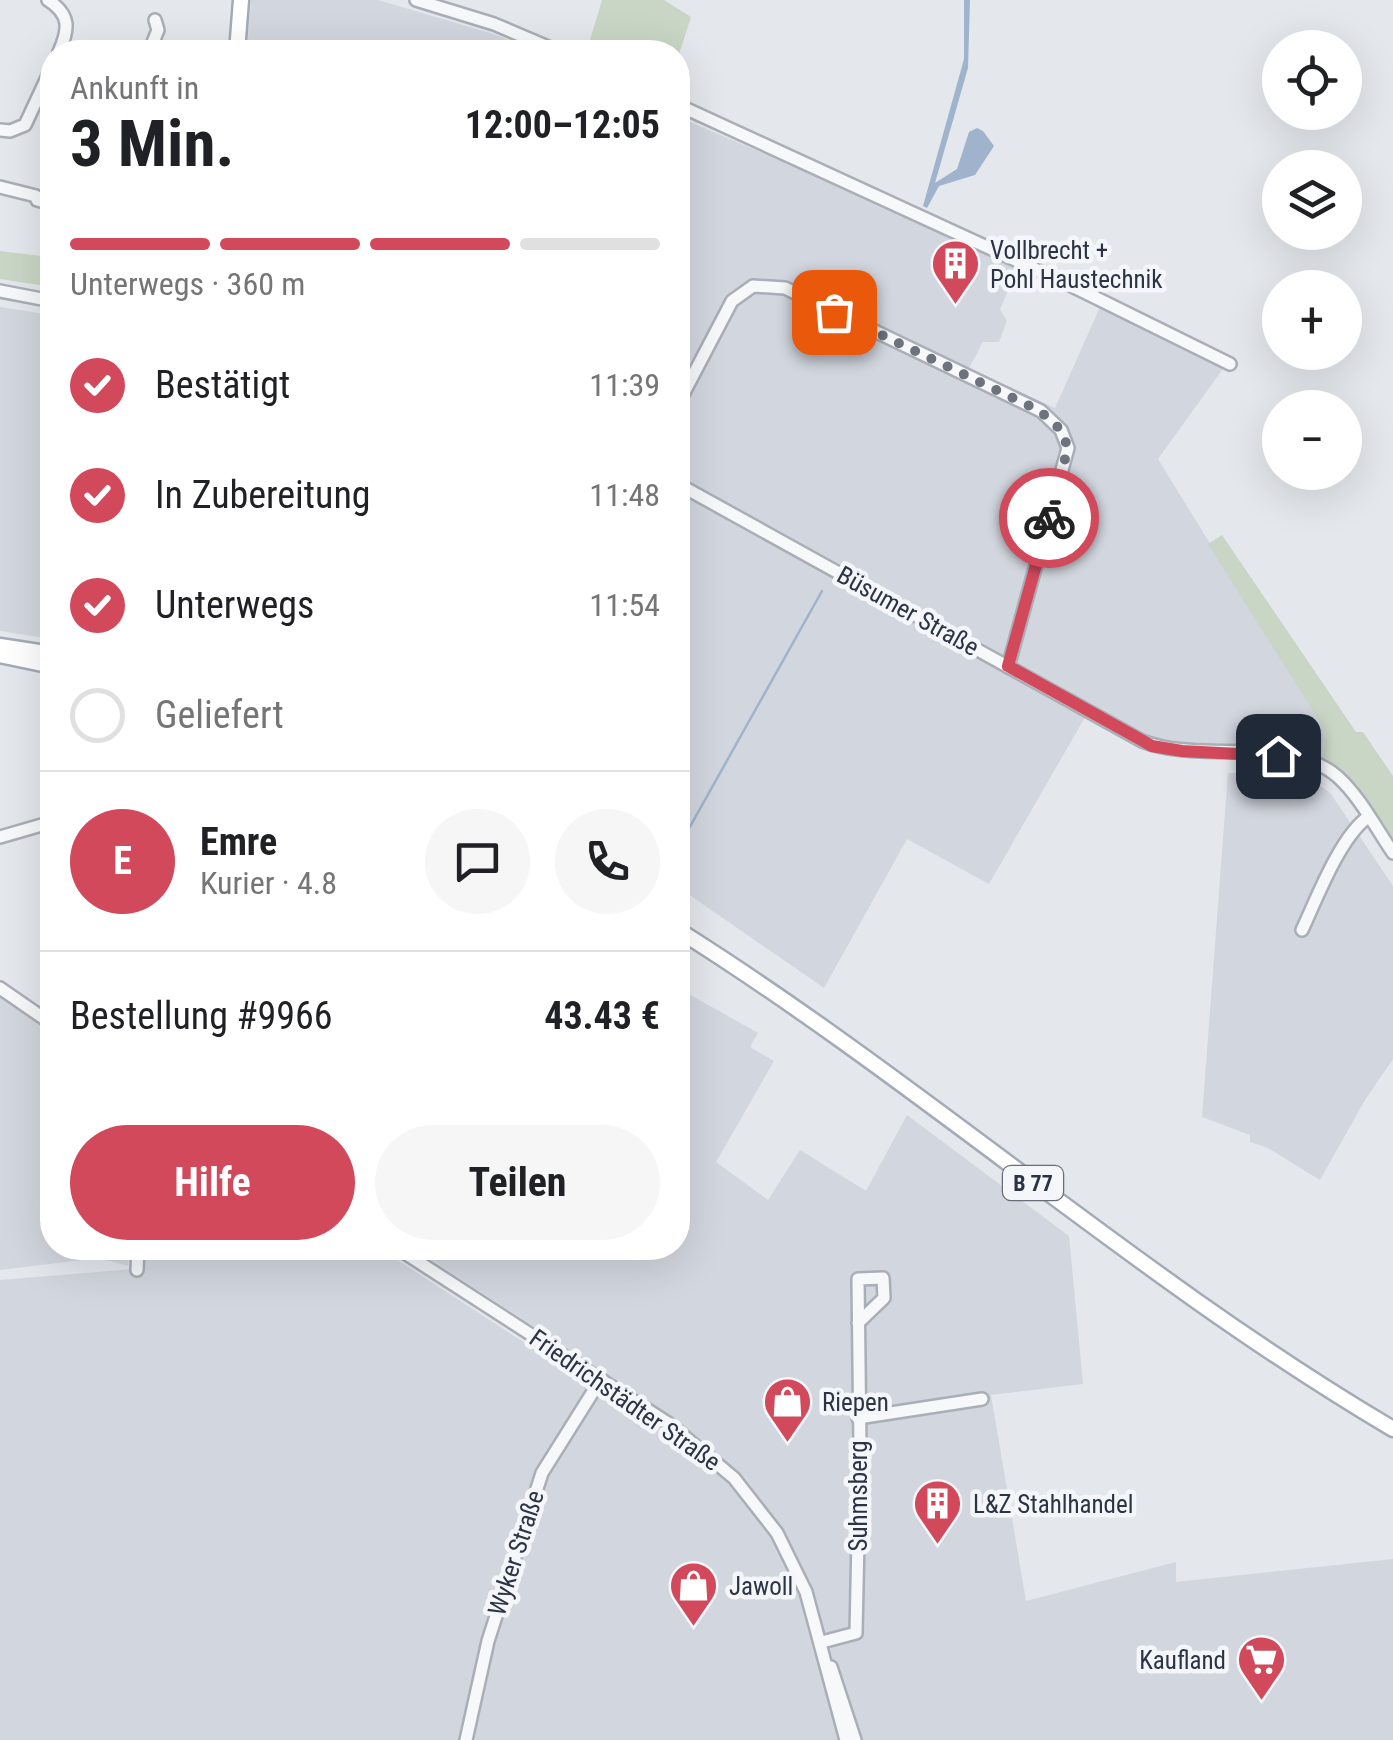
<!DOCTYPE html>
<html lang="de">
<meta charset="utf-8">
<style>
body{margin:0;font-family:"Roboto Condensed",sans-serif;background:#f6f6f6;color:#202124;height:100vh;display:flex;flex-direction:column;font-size:38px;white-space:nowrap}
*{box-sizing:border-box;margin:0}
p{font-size:32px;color:#757577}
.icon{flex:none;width:55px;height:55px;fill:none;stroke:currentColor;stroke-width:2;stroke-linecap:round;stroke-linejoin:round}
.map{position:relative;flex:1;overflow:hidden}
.panel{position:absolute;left:40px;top:40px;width:650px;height:1220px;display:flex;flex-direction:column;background:#fff;border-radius:40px;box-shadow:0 10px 40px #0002}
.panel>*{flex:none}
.fabs{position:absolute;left:1262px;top:30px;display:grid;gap:20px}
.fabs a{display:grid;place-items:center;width:100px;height:100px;border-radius:50%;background:#fff;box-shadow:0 10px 40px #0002;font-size:50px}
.pin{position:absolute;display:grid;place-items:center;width:85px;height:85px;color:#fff;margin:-42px;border-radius:20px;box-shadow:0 5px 15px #0006}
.courier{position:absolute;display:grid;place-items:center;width:100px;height:100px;margin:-50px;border:8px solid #d1495b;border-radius:50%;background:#fff;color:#222;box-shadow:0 2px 12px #0007}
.headline em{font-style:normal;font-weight:700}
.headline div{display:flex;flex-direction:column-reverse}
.headline{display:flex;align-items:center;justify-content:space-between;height:170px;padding:0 30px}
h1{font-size:65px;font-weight:700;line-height:75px}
.bar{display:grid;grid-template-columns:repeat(4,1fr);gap:15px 10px;align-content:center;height:120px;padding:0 30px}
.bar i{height:12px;border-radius:8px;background:#e0e0e0}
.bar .on{background:#d1495b}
.bar p{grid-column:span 4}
.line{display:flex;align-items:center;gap:25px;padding:0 30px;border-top:2px solid #e0e0e0}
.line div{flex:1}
.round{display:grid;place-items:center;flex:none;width:105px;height:105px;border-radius:52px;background:#f6f6f6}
ol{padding:0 30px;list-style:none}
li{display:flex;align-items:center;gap:30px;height:110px}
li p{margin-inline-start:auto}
li .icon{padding:10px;border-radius:50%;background:#d1495b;color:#fff;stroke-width:4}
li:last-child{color:#757577}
li i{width:55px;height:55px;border:5px solid #e0e0e0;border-radius:50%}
.button{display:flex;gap:20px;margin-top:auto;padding:20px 30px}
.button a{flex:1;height:115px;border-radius:60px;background:#d1495b;color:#fff;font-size:40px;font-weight:700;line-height:115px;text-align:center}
.button a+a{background:#f6f6f6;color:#202124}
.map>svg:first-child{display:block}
</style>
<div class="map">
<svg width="1393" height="1740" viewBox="0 0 1393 1740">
<rect width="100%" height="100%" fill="#e4e7ec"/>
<g fill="#d2d6de">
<path d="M251 0H378L497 35 536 52H247Z"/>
<path d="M678 117 838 185 1018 269 1000 309 1007 321 999 342H983L969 368 1055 408 1100 307 1225 366 1158 459 1326 732 1322 765 1312 761 1163 749 1088 712 989 884 907 839 824 988 678 887Z"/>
<path d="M0 307 52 315V639L0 631Z"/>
<path d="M1228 773 1305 774 1331 794 1393 886V1059L1365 1100 1320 1180 1268 1148 1250 1142V1135L1202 1117Z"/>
<path d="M678 988 758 1033 750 1047 774 1061 716 1162 768 1200 800 1150 866 1191 907 1115 1069 1236 1083 1384 991 1395 1026 1601 1176 1562V1582L1393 1559V1740H0V1280L133 1269 142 1248H379L588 1384 598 1368 413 1248H678Z"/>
<path d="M0 996 52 1030V1248H130L128 1266 99 1258 0 1270Z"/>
</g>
<g fill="#c9d6c5">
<path d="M602 0H664L691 17 678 57V52L587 50Z"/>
<path d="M52 248V287L0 279V251L41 256Z"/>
<path d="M1222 535 1356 732H1363L1393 776V840C1372 810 1354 778 1323 758L1326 732 1208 544Z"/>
</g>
<path fill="#9fb4cc" d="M964 0H970L968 68 935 183 957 169 969 132 977 128 983 131 994 146 975 175 939 186 927 208 923 206 964 59Z"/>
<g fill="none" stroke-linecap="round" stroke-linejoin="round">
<path stroke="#9fb4cc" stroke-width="2.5" d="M678 848 822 591"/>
<defs>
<g id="minor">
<path d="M48 0C71 15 69 29 59 52"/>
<path d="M416 0 494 24 560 52"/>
<path d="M149 52 158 30 155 20"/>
<path d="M678 105 1072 286 1230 364"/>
<path d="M0 130 10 131 25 125 52 67"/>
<path d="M0 187 36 196 37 200 52 204"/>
<path d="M0 291 52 301"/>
<path d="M678 404 732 301 753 286 785 288 1041 411 1061 430 1068 448 1008 667"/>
<path d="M678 484 1142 741C1199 764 1291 735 1338 777 1360 797 1376 828 1393 853"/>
<path d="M0 837 52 822"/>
<path d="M1302 930C1317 898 1340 837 1368 817"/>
<path d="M0 988 52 1024"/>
<path d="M397 1248 668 1423 734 1478 777 1533 806 1592 846 1740"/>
<path d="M137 1270 138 1248"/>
<path d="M858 1418 982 1399"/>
<path d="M822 1642 856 1633 860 1446 858 1279 883 1278 884 1298 858 1323"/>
<path d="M831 1667 855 1740"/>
<path d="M466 1740 488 1641 542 1473 601 1379"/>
</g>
<g id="major">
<path d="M237 52 241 0"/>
<path d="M0 646 52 654"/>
<path d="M0 655 52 666"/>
<path d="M678 930C924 1085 1142 1281 1393 1429"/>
</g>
</defs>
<use href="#minor" stroke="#a9aeb7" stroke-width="16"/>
<use href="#major" stroke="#a3abb8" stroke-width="19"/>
<use href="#minor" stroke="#f7f8fa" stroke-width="11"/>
<use href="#major" stroke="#fff" stroke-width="14"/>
</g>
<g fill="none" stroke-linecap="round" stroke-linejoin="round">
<path stroke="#6c737f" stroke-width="10" stroke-dasharray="0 18" d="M834 312 1040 411 1061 430 1068 448 1049 518"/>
<path stroke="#d1495b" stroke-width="12" d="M1049 518 1008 666 1152 746 1182 751 1278 756"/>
</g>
<defs>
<symbol id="building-pin" viewBox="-11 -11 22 30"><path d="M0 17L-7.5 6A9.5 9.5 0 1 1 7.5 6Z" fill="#d1495b" stroke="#f4f6f9"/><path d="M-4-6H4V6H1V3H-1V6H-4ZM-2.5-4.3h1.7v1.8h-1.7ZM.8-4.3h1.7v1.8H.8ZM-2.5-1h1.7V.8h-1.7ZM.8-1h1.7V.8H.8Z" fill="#fff"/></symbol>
<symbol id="shop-pin" viewBox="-11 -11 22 30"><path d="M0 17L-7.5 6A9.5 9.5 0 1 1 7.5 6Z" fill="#d1495b" stroke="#f4f6f9"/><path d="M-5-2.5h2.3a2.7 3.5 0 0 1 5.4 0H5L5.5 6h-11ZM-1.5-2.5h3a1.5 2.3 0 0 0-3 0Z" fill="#fff"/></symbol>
<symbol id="supermarket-pin" viewBox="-11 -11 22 30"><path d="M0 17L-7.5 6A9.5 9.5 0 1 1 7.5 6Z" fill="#d1495b" stroke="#f4f6f9"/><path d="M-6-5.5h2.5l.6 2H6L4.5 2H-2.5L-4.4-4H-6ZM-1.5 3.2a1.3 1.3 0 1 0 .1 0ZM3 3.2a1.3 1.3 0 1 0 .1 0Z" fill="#fff"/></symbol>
</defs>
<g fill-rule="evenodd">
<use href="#building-pin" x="928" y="236" width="55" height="75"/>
<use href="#shop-pin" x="760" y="1374" width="55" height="75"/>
<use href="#building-pin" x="910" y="1476" width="55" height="75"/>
<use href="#shop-pin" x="666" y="1558" width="55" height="75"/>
<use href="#supermarket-pin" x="1234" y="1632" width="55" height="75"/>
</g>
<g text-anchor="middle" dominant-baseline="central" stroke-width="9" stroke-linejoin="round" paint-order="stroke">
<rect fill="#f4f6f9" stroke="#676e7b" stroke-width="2.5" x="1003" y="1166" width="60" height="34" rx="8"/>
<g font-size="22" font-weight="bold" fill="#2b3445">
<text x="1033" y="1183">B 77</text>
</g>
<g font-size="25" fill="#2b3445" stroke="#f4f6f9" text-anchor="start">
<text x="990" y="250">Vollbrecht +<tspan x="990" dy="29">Pohl Haustechnik</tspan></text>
<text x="822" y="1402">Riepen</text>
<text x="973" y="1504">L&amp;Z Stahlhandel</text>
<text x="729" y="1586">Jawoll</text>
<text x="1226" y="1660" text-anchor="end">Kaufland</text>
</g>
<g font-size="25" fill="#2b3445" stroke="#f4f6f9">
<text transform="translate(908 611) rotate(29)">Büsumer Straße</text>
<text transform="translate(625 1400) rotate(35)">Friedrichstädter Straße</text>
<text transform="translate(858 1496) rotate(-90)">Suhmsberg</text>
<text transform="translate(516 1553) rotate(-72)">Wyker Straße</text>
</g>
</g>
</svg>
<div class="fabs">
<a><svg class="icon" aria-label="locate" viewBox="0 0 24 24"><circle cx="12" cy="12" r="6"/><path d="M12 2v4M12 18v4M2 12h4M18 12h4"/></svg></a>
<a><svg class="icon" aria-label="layers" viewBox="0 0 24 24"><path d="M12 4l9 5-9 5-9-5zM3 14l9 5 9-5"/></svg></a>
<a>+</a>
<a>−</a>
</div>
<div class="pin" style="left:834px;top:312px;background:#ea580c"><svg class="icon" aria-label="bag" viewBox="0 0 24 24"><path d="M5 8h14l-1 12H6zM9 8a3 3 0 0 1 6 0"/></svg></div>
<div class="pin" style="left:1278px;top:756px;background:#1f2937"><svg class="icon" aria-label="home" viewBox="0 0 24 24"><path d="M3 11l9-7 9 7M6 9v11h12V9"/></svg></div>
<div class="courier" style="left:1049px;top:518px"><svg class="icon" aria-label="bike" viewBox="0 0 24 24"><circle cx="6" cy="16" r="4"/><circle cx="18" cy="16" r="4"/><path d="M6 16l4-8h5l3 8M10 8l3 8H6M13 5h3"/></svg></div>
<section class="panel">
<div class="headline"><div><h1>3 Min.</h1><p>Ankunft in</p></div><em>12:00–12:05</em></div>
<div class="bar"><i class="on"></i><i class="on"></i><i class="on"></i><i></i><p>Unterwegs · 360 m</p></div>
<ol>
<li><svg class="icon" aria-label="check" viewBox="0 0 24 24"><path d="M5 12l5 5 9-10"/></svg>Bestätigt<p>11:39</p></li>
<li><svg class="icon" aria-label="check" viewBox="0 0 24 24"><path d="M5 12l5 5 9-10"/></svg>In Zubereitung<p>11:48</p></li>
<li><svg class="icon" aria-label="check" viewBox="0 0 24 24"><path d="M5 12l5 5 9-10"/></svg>Unterwegs<p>11:54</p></li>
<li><i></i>Geliefert</li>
</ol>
<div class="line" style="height:180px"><b class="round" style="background:#d1495b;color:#fff">E</b><div><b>Emre</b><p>Kurier · 4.8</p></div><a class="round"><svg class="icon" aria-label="chat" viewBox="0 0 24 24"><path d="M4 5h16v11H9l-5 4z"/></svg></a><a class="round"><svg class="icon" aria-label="phone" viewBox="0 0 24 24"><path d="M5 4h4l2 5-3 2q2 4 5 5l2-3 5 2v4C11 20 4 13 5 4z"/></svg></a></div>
<div class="line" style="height:130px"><div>Bestellung #9966</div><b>43.43 €</b></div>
<div class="button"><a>Hilfe</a><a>Teilen</a></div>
</section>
</div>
